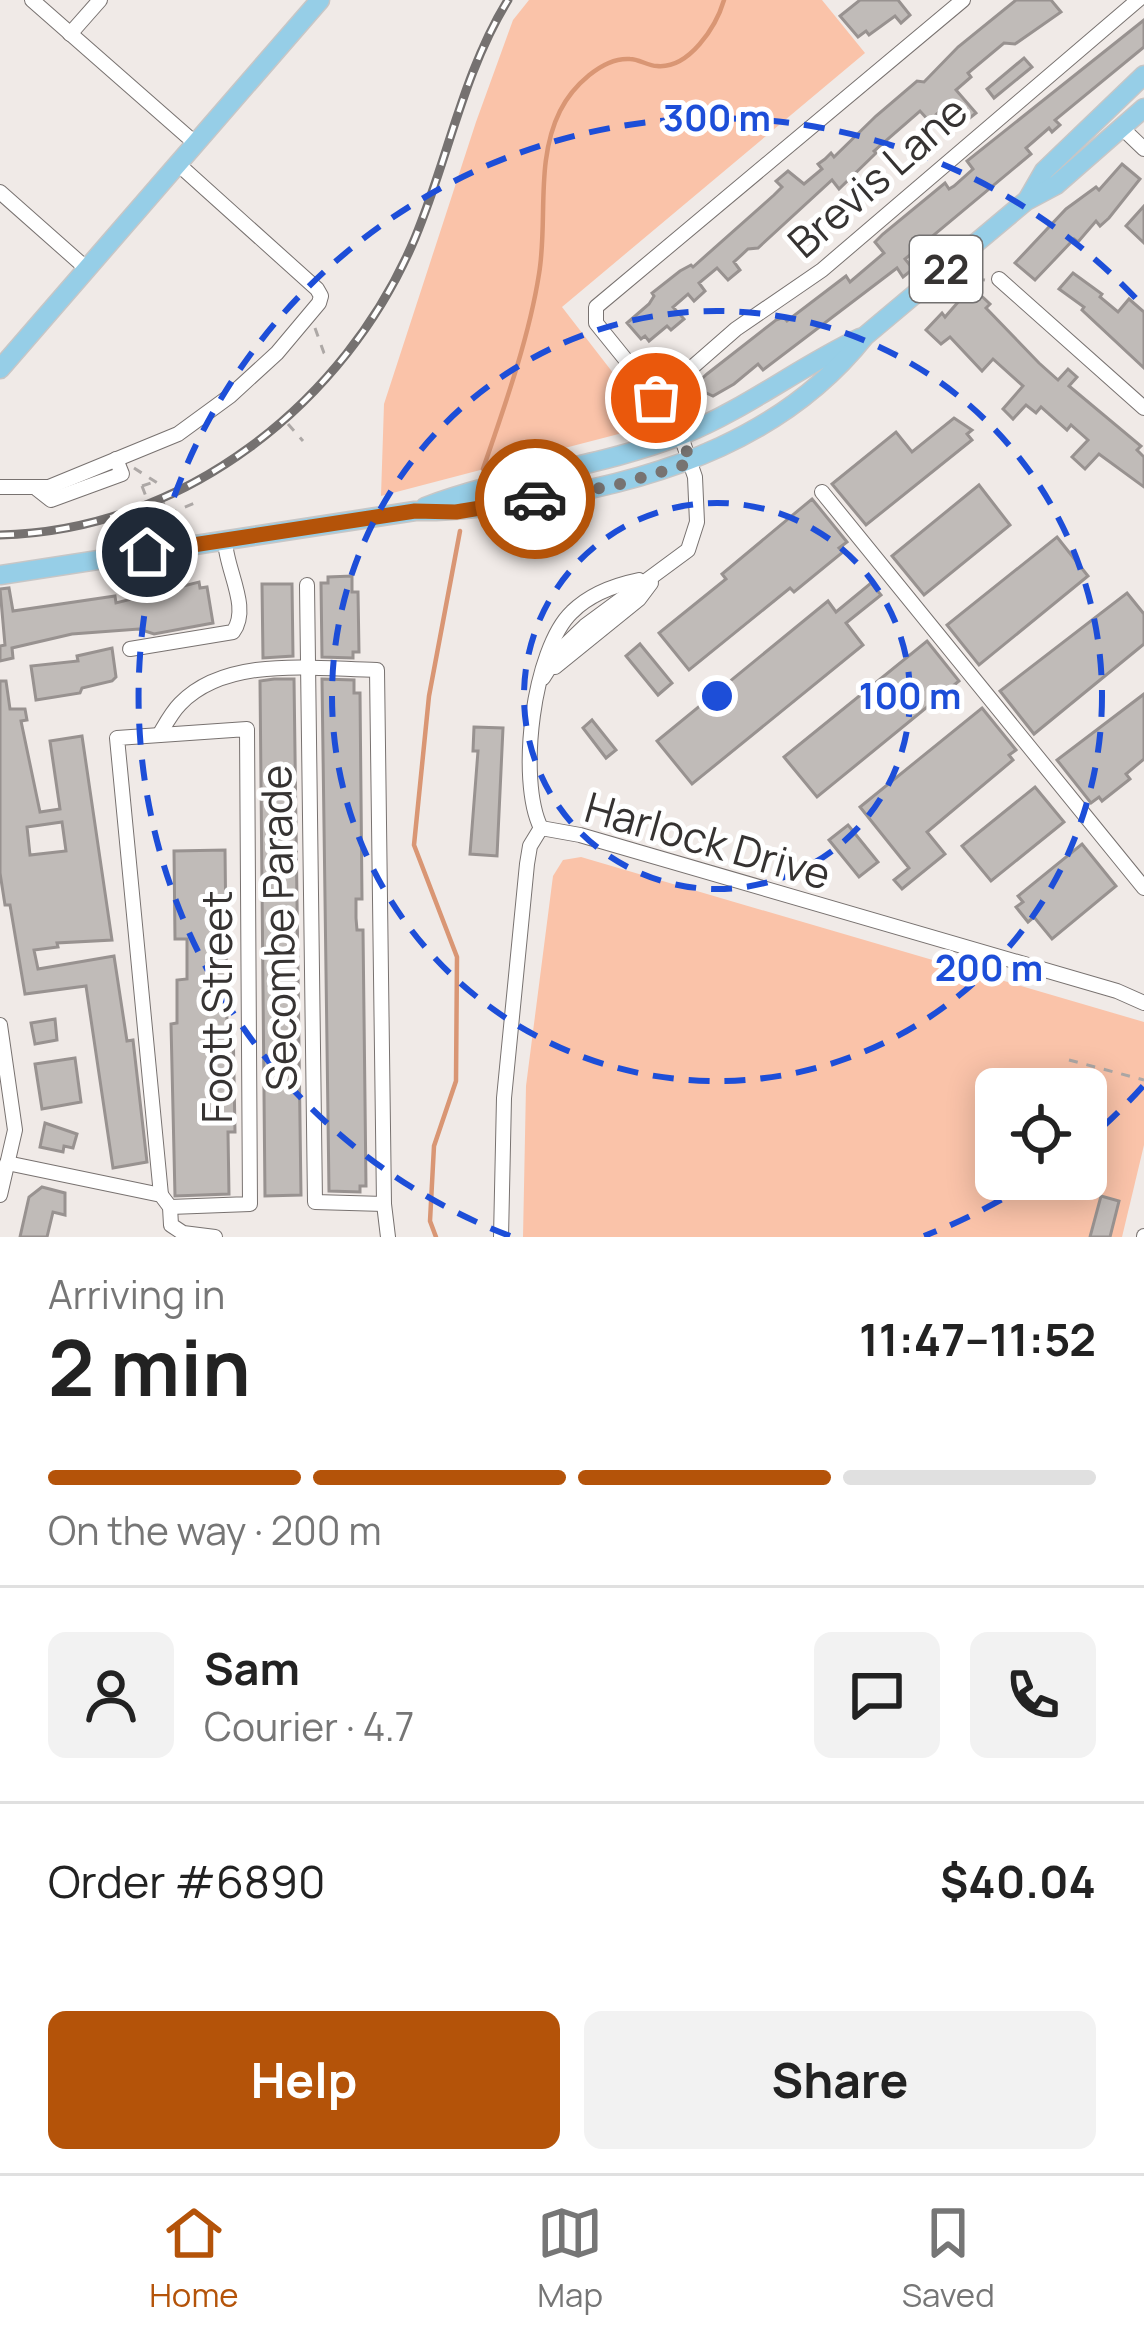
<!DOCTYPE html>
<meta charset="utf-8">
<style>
body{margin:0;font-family:Manrope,sans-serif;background:#f2f2f2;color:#222;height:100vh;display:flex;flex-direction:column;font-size:45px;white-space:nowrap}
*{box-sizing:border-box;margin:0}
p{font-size:39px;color:#767676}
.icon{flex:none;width:66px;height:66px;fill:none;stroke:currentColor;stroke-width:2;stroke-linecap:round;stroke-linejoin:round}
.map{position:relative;height:1237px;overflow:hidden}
.drawer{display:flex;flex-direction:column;background:#fff;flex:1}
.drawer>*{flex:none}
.fabs{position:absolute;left:975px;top:1068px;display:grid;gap:24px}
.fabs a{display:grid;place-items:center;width:132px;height:132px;border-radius:18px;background:#fff;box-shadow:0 6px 30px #0003;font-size:60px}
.pin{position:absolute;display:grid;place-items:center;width:102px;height:102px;color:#fff;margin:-51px;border:6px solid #fff;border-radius:50%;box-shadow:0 3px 12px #0007}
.courier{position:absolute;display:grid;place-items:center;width:120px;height:120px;margin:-60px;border:9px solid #b45309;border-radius:50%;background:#fff;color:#222;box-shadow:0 3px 15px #0007}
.head em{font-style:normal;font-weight:700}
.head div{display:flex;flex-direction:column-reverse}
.head{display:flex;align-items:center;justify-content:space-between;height:204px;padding:0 48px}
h1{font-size:78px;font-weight:700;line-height:90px}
.bar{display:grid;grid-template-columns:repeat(4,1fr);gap:18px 12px;align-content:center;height:144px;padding:0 48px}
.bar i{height:15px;border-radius:9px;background:#e0e0e0}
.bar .on{background:#b45309}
.bar p{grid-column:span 4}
.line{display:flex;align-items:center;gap:30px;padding:0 48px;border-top:3px solid #e0e0e0}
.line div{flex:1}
.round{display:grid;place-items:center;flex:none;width:126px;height:126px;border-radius:18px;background:#f2f2f2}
.primary-button{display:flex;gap:24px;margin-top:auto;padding:24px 48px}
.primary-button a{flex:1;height:138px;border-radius:18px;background:#b45309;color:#fff;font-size:48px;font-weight:700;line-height:138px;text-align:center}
.primary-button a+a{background:#f2f2f2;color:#222}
.dock{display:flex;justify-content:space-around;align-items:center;height:168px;border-top:3px solid #e0e0e0;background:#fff;font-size:33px;color:#767676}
.dock a{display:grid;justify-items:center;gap:6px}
.dock .on{color:#b45309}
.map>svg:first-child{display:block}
</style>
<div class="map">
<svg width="1144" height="1237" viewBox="0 0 1144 1237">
<rect width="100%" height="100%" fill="#f0eae7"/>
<g fill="#fac3a9" fill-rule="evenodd">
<path d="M529 0H822L865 53 562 307 641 409 642 420 634 430 381 496 384 404 476 122 513 20Z"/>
<path d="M581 857 1144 1022V1145L1122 1237H523L526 1086 553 876 563 860ZM996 1089H1086V1179H996Z"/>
</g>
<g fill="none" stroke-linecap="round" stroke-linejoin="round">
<g stroke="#d99674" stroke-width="4.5">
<path d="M483 469C504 408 529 338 539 274 548 221 535 161 560 111 572 87 602 57 630 59 639 59 648 66 657 66 689 69 716 27 724 0"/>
<path d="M436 1237 430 1221 434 1146 456 1081 457 957 414 845 429 696 460 531"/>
</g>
</g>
<g fill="#c0bbb8" stroke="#989290" stroke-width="3" fill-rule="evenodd">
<path d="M860 0H898L910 15 901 23 895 16 869 35 866 31 858 37 840 16Z"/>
<path d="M1016 0H1051L1061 12 1015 44 1004 43 968 73 971 77 956 90 976 113 966 121 950 102 929 121 920 111 874 151 876 153 839 189 832 180 758 248 748 249 734 262 740 270 728 280 717 268 699 283 705 291 694 301 688 294 673 307 684 319 671 330 667 326 649 341 645 336 641 339 627 323 649 304 654 296 652 293 680 271 691 265 693 267 774 195 782 187 776 181 788 171 804 184 822 169 818 164 825 159 831 153 834 157 876 116 917 81 924 82 958 47Z"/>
<path d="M1144 20V47L1055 120 1060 125 1052 132 1049 128 1026 148 1031 154 905 259 913 269 903 277 897 268 763 370 758 364 734 384 713 396 704 392 700 395 693 387 707 374 776 320 784 317 787 321 846 276 850 282 884 253 875 242 883 234 945 183 949 189 954 186 973 169 967 161Z"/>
<path d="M1024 58 1032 67 994 98 987 89Z"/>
<path d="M1122 164 1140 179 1109 218 1100 226 1096 221 1078 242 1074 239 1035 280 1015 263 1066 209 1096 187 1099 190Z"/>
<path d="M1144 206V243L1126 226Z"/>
<path d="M1073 273 1102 294 1100 297 1118 312 1129 299 1144 312V368L1082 310 1084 307 1059 289Z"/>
<path d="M972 287 990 304 986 308 1039 363 1058 380 1068 369 1077 377 1069 386 1141 446 1137 450 1144 457V487L1099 454 1085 469 1072 457 1088 440 1071 425 1067 430 1041 407 1036 413 1026 405 1013 419 1003 409 1023 386 993 359 982 371 950 337 941 344 926 330 942 313 945 317 959 301 956 298Z"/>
<path d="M954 418 972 430 967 434 972 440 866 525 832 484 896 432 912 452Z"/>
<path d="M979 485 1010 525 924 595 892 556Z"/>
<path d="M812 499 847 542 839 548 843 552 794 592 790 588 689 670 659 633 726 579 722 574Z"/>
<path d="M1057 537 1088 576 979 665 947 625Z"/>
<path d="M352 576V592H358L359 652H353V658L322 657 321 583H328V577Z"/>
<path d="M199 582 200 588 207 587 213 623 154 634 139 629 72 634 12 648 13 658 0 661V646L5 645 0 589 9 588 13 611 115 596 116 603Z"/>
<path d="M871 583 881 595 846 623 863 645 692 784 657 741 828 601 836 612Z"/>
<path d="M262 584H292L293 656 263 658Z"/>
<path d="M1127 593 1144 614V644L1034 734 1000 691Z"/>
<path d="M927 641 959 681 817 797 784 757Z"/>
<path d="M640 644 672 683 658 695 626 656Z"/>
<path d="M112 648 116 677 112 681 82 688 80 693 36 700 31 666 78 661 77 656Z"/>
<path d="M274 679H294L301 1195 265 1196 260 681Z"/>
<path d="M322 679 354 680V693H360L362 899H356V918L357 930H363L366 1186H360V1192L329 1191Z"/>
<path d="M0 681H6L10 709H25L27 720 21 721 40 812 60 809 50 741 82 736 112 940 57 943 58 947 34 950 38 969 114 956 127 1041 133 1040 147 1162 113 1168 86 986 25 994 10 905H5L0 873ZM62 822 66 851 30 855 27 827Z"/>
<path d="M1144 694V759L1126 774 1130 779 1102 801 1099 797 1091 803 1057 760Z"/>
<path d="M982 708 1016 750 1009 755 1013 760 927 832 945 854 902 889 894 880 909 868 860 807Z"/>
<path d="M592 720 616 750 606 758 583 728Z"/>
<path d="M474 727 503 728 497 856 470 854 478 751H473Z"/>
<path d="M1035 787 1064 822 991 881 962 846Z"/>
<path d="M848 825 878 862 859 877 829 840Z"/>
<path d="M1082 844 1116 886 1052 939 1034 917 1028 922 1016 907 1023 902 1018 896Z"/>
<path d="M225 850 227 1022H233L235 1132H228L229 1194 175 1196 171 1024 177 1023V980L187 979V939H175L174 851Z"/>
<path d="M55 1019 57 1040 35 1044 31 1023Z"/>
<path d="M75 1058 81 1102 42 1109 35 1064Z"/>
<path d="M45 1123 77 1134 73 1148 64 1146 63 1152 40 1147Z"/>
<path d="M42 1187 65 1193V1215L53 1212 47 1237H20L29 1197Z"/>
<path d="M1101 1196 1119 1201 1110 1237H1090Z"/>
</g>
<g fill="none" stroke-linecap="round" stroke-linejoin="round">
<defs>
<g id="minor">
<path d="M32 0 196 144"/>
<path d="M70 34 100 0"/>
<path d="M1121 127 1144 149"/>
<path d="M0 192 87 269"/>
<path d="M999 279 1144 408"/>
<path d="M657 398 736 329 822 270 1138 0"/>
<path d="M0 487H49L178 434 230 396 277 353 319 303 321 296 317 289 178 164"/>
<path d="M37 489 51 500 122 474 116 459"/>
<path d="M822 492 1144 888"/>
<path d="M307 585 315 1202 384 1204"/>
<path d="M130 649 233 632C251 608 226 570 225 541"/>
<path d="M555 667 639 599 651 583"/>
<path d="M543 678 562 648 585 626 688 550 697 522 695 477 676 422 596 323V307L963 0"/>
<path d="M159 735C165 725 172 712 180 704 227 655 316 669 377 670L384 1204 388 1237"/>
<path d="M541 828C517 780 533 649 572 612 590 594 615 585 639 580"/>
<path d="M0 1025 15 1130 0 1195"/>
<path d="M7 1163 161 1195 170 1207 171 1225 183 1233 215 1237"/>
<path d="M161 1195 117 738 247 729 250 1204 170 1207"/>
<path d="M501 1237 504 1098 527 864 530 846 541 828 580 835 1117 991 1144 1003"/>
<path d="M1144 1237V1236"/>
</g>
<g id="major">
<path d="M1029 197 1044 171 1144 75"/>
<path d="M0 369 320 0"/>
<path d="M425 507C508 475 599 468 682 435 746 409 799 367 860 338"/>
<path d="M0 575 415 511C459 512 500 505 543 498 665 478 786 436 865 336L1026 201 1056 185 1144 108"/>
</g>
</defs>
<use href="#minor" stroke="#787270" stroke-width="16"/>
<use href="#major" stroke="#c7c6c6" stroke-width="21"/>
<g stroke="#ada8a6" stroke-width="3" stroke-dasharray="9 9" stroke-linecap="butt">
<path d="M963 278 985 280"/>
<path d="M315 328 324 353 329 358"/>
<path d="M288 424 303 441"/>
<path d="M134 468 162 486"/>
<path d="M142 486 157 481"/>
<path d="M163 501 166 513"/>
<path d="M148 531 158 528"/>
<path d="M146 535V523L195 503"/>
<path d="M1069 1060 1144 1080"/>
</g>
<use href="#minor" stroke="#fff" stroke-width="14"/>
<use href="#major" stroke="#96cee7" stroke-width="18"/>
<defs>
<path id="rail" d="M0 535C183 531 346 403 415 238 448 159 463 73 508 0"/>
</defs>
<use href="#rail" stroke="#757170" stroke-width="9"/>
<use href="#rail" stroke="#fff" stroke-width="4.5" stroke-dasharray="14" stroke-linecap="butt"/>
<path stroke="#ada8a6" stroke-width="3" stroke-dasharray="9 9" stroke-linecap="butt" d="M142 486 158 528"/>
</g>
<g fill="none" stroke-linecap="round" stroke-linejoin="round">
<path stroke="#777371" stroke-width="12" stroke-dasharray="0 21.6" d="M535 499 613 486 691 463 676 422 656 398"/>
<path stroke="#b45309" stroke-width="15" d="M147 552 415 511 456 512 535 499"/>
</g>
<g fill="none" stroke="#1d4ed8" stroke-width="6" stroke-dasharray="21 15">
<circle cx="717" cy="696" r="193"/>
<circle cx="717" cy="696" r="385"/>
<path d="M1143 1086A578 578 0 0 1 1089 1139M1032 1181A578 578 0 0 1 924 1236M510 1236A578 578 0 1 1 1143 306"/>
</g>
<g text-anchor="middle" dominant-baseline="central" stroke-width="10" stroke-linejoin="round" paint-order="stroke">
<rect fill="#fff" stroke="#727070" stroke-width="3" x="910" y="236" width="72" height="66" rx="9"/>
<g font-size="39" font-weight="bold" fill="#363332">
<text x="946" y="269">22</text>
</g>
<g font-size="42" fill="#363332" stroke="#fff">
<text transform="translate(877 176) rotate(-41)">Brevis Lane</text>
<text transform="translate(708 840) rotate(16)">Harlock Drive</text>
<text transform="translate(278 928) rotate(-91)">Secombe Parade</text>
<text transform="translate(216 1007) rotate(-90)">Foott Street</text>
</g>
</g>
<circle cx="717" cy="696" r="18" fill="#1d4ed8" stroke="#fff" stroke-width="6"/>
<g font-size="36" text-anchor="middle" font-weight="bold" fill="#1d4ed8" stroke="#fff" stroke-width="10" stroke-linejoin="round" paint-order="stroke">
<text x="717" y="131">300 m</text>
<text x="910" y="709">100 m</text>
<text x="989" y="981">200 m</text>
</g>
</svg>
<div class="fabs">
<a><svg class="icon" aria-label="locate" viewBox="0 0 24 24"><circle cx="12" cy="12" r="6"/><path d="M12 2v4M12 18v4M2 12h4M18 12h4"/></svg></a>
</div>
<div class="pin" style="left:656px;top:398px;background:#ea580c"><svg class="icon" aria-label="bag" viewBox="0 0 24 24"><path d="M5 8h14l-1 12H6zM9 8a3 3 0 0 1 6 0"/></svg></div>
<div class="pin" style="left:147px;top:552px;background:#1f2937"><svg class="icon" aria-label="home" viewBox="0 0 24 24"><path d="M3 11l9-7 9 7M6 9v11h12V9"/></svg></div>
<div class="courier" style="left:535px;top:499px"><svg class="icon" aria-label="car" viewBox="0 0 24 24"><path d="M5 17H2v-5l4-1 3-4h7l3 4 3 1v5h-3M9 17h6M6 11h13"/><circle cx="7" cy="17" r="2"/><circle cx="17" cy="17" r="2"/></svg></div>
</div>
<section class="drawer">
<div class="head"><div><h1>2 min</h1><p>Arriving in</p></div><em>11:47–11:52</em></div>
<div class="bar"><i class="on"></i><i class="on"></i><i class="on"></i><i></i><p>On the way · 200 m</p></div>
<div class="line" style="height:216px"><a class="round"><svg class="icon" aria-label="person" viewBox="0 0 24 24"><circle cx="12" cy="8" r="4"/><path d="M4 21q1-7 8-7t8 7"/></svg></a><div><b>Sam</b><p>Courier · 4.7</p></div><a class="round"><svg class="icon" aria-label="chat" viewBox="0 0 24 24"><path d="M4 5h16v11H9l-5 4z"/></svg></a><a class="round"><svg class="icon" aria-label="phone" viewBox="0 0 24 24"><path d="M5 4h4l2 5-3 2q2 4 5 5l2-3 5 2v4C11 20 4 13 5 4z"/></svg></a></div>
<div class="line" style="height:156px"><div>Order #6890</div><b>$40.04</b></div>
<div class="primary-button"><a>Help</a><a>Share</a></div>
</section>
<nav class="dock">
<a class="on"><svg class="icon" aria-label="home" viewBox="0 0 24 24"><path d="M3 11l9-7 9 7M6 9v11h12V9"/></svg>Home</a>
<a><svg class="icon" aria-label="map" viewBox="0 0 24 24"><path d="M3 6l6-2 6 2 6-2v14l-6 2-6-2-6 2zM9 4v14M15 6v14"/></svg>Map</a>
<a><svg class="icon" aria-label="saved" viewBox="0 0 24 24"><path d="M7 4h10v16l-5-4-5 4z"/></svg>Saved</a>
</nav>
